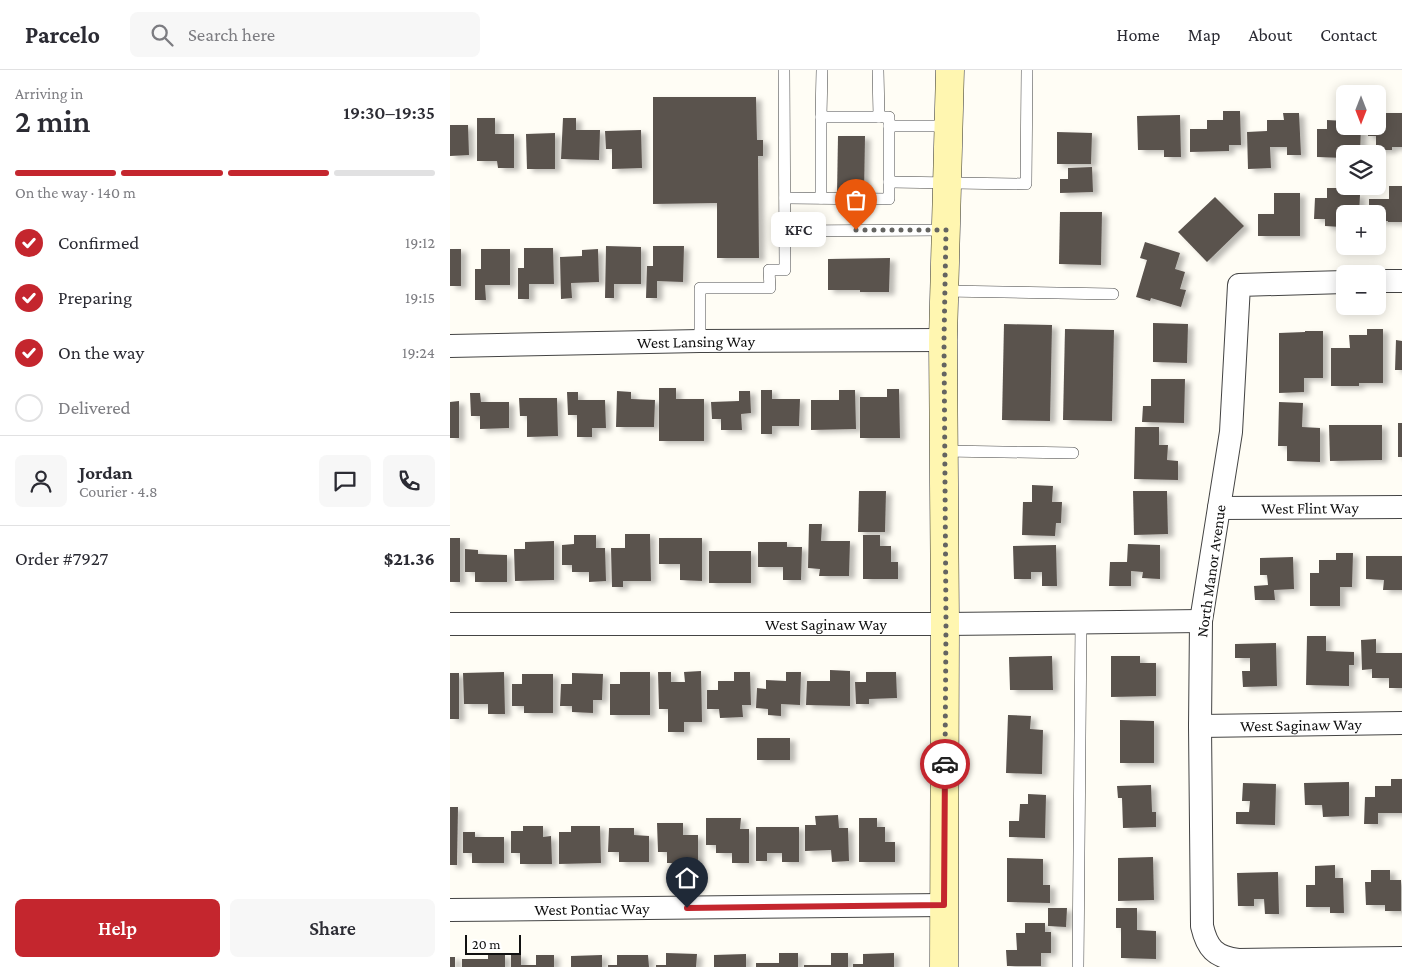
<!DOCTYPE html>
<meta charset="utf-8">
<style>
body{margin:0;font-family:"Crimson Pro",serif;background:#f7f7f7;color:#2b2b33;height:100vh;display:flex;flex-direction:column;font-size:19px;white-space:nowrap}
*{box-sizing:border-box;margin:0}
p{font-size:16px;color:#7c7c81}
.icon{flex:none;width:28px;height:28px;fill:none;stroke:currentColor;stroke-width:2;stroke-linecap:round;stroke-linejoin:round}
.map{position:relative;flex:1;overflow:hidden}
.drawer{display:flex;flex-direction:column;background:#fff;width:450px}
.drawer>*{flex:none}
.needle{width:32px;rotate:180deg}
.fabs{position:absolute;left:886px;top:15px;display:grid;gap:10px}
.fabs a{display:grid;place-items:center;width:50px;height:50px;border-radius:8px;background:#fff;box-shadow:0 2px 12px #0003;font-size:25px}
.scale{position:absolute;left:15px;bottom:12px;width:56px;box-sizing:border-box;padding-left:5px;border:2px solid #111;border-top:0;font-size:14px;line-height:18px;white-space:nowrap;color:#111;-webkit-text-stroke:4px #fff;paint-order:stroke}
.pin{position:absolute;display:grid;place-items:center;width:42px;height:42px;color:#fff;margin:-51px -21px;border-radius:50% 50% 50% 0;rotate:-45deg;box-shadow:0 0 5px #0007}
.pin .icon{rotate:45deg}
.courier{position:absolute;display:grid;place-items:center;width:50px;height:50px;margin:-25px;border:4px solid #c4262e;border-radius:50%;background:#fff;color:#222;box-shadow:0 1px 6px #0007}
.bubble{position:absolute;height:35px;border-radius:8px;background:#fff;box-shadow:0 2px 12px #0003;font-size:16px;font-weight:600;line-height:35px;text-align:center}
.head em{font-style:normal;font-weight:600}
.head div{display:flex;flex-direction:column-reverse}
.head{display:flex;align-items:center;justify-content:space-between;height:85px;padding:0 15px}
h1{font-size:32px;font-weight:600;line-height:38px}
.bar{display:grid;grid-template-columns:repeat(4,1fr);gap:8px 5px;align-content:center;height:60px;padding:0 15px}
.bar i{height:6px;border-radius:4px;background:#e1e1e2}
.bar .current{background:#c4262e}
.bar p{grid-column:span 4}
.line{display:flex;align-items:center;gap:12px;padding:0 15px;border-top:1px solid #e1e1e2}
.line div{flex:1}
.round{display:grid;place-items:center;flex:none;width:52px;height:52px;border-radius:8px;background:#f7f7f7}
ol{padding:0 15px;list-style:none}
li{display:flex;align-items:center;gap:15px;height:55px}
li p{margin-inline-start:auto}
li .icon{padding:5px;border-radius:50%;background:#c4262e;color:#fff;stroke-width:4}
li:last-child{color:#7c7c81}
li i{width:28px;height:28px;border:2px solid #e1e1e2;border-radius:50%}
.button{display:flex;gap:10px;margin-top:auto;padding:10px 15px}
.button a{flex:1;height:58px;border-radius:8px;background:#c4262e;color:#fff;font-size:20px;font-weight:600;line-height:58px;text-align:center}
.button a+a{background:#f7f7f7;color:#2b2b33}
header{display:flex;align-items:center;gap:30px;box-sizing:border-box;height:70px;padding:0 25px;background:#fff;border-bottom:1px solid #e1e1e2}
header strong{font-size:24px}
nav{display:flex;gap:28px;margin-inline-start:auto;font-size:18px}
.search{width:350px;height:45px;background:#f7f7f7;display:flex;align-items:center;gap:12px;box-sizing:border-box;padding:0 18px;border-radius:8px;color:#7c7c81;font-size:19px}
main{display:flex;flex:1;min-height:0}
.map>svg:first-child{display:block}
</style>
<header>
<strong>Parcelo</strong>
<div class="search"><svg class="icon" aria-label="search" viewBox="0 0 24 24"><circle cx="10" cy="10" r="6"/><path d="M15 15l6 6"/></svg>Search here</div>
<nav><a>Home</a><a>Map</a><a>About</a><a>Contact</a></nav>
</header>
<main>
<section class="drawer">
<div class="head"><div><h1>2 min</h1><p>Arriving in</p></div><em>19:30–19:35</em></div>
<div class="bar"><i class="current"></i><i class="current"></i><i class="current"></i><i></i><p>On the way · 140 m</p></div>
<ol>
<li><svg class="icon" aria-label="check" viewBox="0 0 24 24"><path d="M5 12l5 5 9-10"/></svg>Confirmed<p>19:12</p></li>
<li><svg class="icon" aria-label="check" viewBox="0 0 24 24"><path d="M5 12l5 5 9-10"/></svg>Preparing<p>19:15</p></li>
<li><svg class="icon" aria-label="check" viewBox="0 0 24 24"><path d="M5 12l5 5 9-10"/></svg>On the way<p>19:24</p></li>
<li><i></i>Delivered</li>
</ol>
<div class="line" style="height:90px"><a class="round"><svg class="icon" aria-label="person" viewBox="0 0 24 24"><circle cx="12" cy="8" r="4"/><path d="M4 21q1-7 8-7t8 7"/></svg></a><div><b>Jordan</b><p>Courier · 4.8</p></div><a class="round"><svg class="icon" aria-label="chat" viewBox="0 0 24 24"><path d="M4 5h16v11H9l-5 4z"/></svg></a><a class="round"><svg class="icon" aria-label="phone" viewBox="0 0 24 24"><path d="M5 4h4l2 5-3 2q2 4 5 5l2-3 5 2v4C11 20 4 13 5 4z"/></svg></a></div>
<div class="line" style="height:65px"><div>Order #7927</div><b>$21.36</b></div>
<div class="button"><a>Help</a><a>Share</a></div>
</section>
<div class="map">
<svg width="952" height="897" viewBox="0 0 952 897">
<defs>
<filter id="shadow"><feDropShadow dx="5.5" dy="3" stdDeviation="2.5" flood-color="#0004"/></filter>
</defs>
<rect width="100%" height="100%" fill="#fffdf5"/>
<g fill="#5a524d" filter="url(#shadow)">
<path d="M203 27H306L307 70H313V86H308L309 188H267V133L203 134Z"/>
<path d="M773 41H790L791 75H779V81L740 82V59H757V50H773Z"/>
<path d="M833 43H849L851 85H837V77H820L821 98 798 99 797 62 817 61V50H834Z"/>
<path d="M928 43H952V77H942V80H926V66H918L917 56H928Z"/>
<path d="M730 45 731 87H714V80H688L687 46Z"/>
<path d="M27 48H45V64H64V98H48L47 91H27Z"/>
<path d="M113 48H126V60H150L149 90 111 89Z"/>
<path d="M877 50 895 51V56H911L910 83H897L895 84V88L867 87V59H877Z"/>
<path d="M0 55H18L19 85 0 86Z"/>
<path d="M191 60 192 98 162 99V79H156L155 61Z"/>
<path d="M607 62 642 63 641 94H607Z"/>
<path d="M105 63V99H77L76 64Z"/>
<path d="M388 66H415L414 125H387Z"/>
<path d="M642 97 643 122 610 123V109H618V98Z"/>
<path d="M939 116H952V152H938V151H928V144H919V129H939Z"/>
<path d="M877 118H894V125H910L909 144H895V167H891V157L875 156V149H864L865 128H877Z"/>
<path d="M824 123H850V166H808V144H824Z"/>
<path d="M765 127 794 156 757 192 728 162Z"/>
<path d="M610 142H652L651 195 609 194Z"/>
<path d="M695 172 730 183 725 199 735 202 730 219 736 220 731 237 701 228 700 231 686 227 697 190 690 188Z"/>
<path d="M156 176 191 177V214H164V228H155Z"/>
<path d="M203 176H234L233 212 207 211V228H196L197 196H203Z"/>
<path d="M74 178H103L104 214H79V229H68V198H74Z"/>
<rect x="0" y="179" width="11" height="37"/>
<path d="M31 179H60V215H35L36 230H25V199H31Z"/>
<path d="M148 179 149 212 121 213 122 228 111 229 110 187 132 186V180Z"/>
<path d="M440 188 439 222H410V220H378V189Z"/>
<path d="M703 253 738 254 737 293 703 292Z"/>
<path d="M554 254 602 255 600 351 552 350Z"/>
<path d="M615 259 664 260 662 351 613 350Z"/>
<path d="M917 259H933V313H909V316H881V278H900L899 265H917Z"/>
<path d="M855 261H873V308H854V322L829 323V263L855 262Z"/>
<path d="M946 270 952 271V300H945Z"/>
<path d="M701 309H735L734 353 692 352 693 336H701Z"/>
<path d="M209 318H226V329H254V371H209Z"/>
<path d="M437 319H449L450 368H410V327H437Z"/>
<path d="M311 320H322V329H350L349 356H322V364H311Z"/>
<path d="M389 320H405L406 359 361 360V330H389Z"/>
<path d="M167 321 181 322V329L205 330 204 357H166Z"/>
<path d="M289 321H300L301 343 291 344 292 360H271V349H262L261 332 289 331Z"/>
<path d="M117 322H128V330H155L156 358H142V367H127V345H118Z"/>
<path d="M20 323H30L31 332H59V358L30 359V346H21Z"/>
<path d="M69 328H107L108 366 77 367V346H70Z"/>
<path d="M9 331V368H0V332Z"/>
<path d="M829 332 853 333 852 357 870 358V392L837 391V376H828Z"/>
<rect x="948" y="353" width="4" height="34"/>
<path d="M879 355H932V390L880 391Z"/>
<path d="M685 357H709V375H718L717 390 728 391V410L684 409Z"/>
<path d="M582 415 603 416 602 432H612L611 453H606L605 466 572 465 573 432H582Z"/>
<path d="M409 421H436L435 462H408Z"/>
<path d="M683 421H717L718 464 684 465Z"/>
<path d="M359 454H372L371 471H400L399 506H369L370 499 358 498Z"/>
<path d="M175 464H200L201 511H173V517H162L161 478H175Z"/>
<path d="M124 465H146V478H155L156 511 139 512V502H122V495H112V475L124 474Z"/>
<path d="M413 465H430V476H441V492H448V509H413Z"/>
<rect x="0" y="468" width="10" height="44"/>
<path d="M209 468H252V511L230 510V494H209Z"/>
<path d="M104 471V510L65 511 64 479H75V472Z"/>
<path d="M308 472H337V477H352L351 510H333V497H308Z"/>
<path d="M678 474 710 475V509L692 508 693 502 681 501V516H659L660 492H677Z"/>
<path d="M606 475 607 516H592V502H581V509H564L563 476Z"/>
<path d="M15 479 28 480V484L57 485V512H25V502H15Z"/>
<rect x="259" y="481" width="42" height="32"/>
<path d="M886 483H903L902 517H890V536H860V503H869V490H886Z"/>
<path d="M916 486H952V520H933L934 510 916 509Z"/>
<path d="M843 487 844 519 824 520 825 530H805L804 516 818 515 817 505H810V488Z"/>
<path d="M857 566H876V581L904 582V595H899V616L856 615Z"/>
<path d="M926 569V583H952V618H939V608H922V599L912 600 911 570Z"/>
<path d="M826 573 827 616 793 617 792 601H800V588H785V574Z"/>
<path d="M602 586 603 620H560L559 587Z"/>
<path d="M661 586H690V593H706V626L661 627Z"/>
<path d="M380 600 400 601V636L356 635 357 611H380Z"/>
<path d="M251 601 252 652H234V662H218V639H209L208 602H221V612H235L234 602Z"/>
<path d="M54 602 55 644H38V634H14L13 603Z"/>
<path d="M170 602H200V645H160V614H170Z"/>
<path d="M284 602H300L301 635H292L293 647 270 648 269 639H257V620H268V611H284Z"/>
<path d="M336 602H351L350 635 331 634V646L318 645V639L306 638 307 618 316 619V610L336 611Z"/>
<path d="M416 602H446L447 628 419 629V634H406L405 612H416Z"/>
<rect x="0" y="603" width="9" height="46"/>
<path d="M122 603 153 604 152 630H143V643L122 642V636H110L111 614H122Z"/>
<path d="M72 604H103V643H74V636H62V614H72Z"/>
<path d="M558 645 581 646 580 659 593 660 592 704 556 703Z"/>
<path d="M670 650 704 651V693H670Z"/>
<rect x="307" y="668" width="33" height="22"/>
<path d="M941 709H952V743H928V754H914L915 727H925V716H941Z"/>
<path d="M899 712V746L873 747 872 735H855L854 713Z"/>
<path d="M793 713 826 714 825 755 786 754V742H799L800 731H792Z"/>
<path d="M701 715 702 742H706V757L673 758 672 728H668L667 716Z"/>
<path d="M578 724 596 725 595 768 559 767V751H569L570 734H578Z"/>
<path d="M0 737H8L7 795H0Z"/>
<path d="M388 745 389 758H398L399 791 382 792 381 780 355 781V755H366L365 746Z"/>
<path d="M256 748H291L290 759H299V793H282V783H266V775H256Z"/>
<path d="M409 748H427V757H435V772H445V792H409Z"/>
<path d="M207 753H233V765H248V793H217V782H208Z"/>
<path d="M73 756H93V767L101 766 102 794H70V783H61V761H73Z"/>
<path d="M121 756H150L151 793 109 794V762H121Z"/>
<path d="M306 757H349V792H332V783H317V791H306Z"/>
<path d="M159 758H184V765L199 766V792H169V782H158Z"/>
<path d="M13 762H25V767H54V793H22V783H13Z"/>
<path d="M703 787 704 830 668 831V788Z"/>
<path d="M557 788 593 789V815H600V833L557 832Z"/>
<path d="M885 795V808H893L894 843H880V837H856V815H865V796Z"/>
<path d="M921 800H940V810H951V841H935V835H916L915 812H921Z"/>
<path d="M828 802 829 844H815L814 829H804V836H788L787 803Z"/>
<path d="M598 838H617L616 857 598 856Z"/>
<path d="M666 838H687V860L706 861V889L671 888V858H666Z"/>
<path d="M575 853H595V862H601V883H591V896H557L556 880H567L566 863H575Z"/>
<path d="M216 883 247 884 246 897H206V895H216Z"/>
<path d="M329 883H348V897H306V893H329Z"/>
<path d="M381 883H398V897H354V895H381Z"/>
<path d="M444 883V897H403V894H413V884Z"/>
<path d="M296 884V897H264V885Z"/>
<path d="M38 885H55V897H12V889H38Z"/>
<path d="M61 885H71V895H86V885H104V897H61Z"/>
<path d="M152 885V897H121V886Z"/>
<path d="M167 885H198L199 897H158V895H167Z"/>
<rect x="0" y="887" width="5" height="10"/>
</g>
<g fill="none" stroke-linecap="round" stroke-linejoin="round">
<defs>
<g id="lane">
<path d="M428 0 429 47"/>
<path d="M439 56H499"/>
<path d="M439 112 576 114 577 0"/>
<path d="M335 128 439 129V47H371L372 0"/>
<path d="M371 128V47"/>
<path d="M335 161 496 160"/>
<path d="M494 221 663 224"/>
<path d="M250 271V218H320L319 200H335L334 0"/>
<path d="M494 381 623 383"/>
<path d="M628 897 631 552"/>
</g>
<g id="street">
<path d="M928 211H952"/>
<path d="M895 212 789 215 781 362 751 551 750 656 752 856C757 878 765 887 788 890L952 888"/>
<path id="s1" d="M0 276 250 271 493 270"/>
<path id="s2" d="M769 438 952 437"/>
<path id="s3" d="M0 554H495L751 551"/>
<path id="s4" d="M750 656 952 653"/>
<path id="s5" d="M0 840 494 835"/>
</g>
<path id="secondary" d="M494 897 495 554 493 270 500 0"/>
</defs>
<use href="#lane" stroke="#444" stroke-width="12"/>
<use href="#street" stroke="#444" stroke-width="24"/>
<use href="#secondary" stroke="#333" stroke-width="29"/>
<use href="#lane" stroke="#fff" stroke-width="11"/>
<use href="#street" stroke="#fff" stroke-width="22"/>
<use href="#secondary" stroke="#fff6b0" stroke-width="28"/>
</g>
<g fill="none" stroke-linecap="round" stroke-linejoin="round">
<path stroke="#646461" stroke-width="5" stroke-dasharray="0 9" d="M406 160H496L494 270 496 554 495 694"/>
<path stroke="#c4262e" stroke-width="6" d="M237 838 494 835 495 694"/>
</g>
<g text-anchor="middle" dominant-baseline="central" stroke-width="5" stroke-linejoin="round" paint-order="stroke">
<g font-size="16" fill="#111" stroke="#fff">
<text stroke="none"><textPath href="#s1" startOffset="246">West Lansing Way</textPath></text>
<text stroke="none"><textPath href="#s2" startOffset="91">West Flint Way</textPath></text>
<text transform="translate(761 501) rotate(-82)">North Manor Avenue</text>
<text stroke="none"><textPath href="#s3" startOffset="376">West Saginaw Way</textPath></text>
<text stroke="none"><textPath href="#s4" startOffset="101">West Saginaw Way</textPath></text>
<text stroke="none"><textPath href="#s5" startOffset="142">West Pontiac Way</textPath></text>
</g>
</g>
</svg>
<div class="fabs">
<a><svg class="needle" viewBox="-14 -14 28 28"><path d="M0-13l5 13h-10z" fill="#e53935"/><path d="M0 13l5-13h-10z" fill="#7c7c81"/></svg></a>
<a><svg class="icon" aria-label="layers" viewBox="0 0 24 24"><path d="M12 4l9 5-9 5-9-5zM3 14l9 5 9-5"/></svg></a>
<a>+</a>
<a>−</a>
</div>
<div class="scale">20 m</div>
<div class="pin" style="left:406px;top:160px;background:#ea580c"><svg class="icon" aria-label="bag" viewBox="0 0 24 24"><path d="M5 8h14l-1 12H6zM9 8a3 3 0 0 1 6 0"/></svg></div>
<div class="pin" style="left:237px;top:838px;background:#1f2937"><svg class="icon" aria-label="home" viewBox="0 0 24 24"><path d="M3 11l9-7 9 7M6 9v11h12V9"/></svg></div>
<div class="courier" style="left:495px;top:694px"><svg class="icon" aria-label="car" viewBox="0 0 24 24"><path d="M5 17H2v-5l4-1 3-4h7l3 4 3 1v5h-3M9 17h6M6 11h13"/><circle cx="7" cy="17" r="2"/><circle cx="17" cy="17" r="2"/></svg></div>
<div class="bubble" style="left:321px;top:142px;width:55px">KFC</div>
</div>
</main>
